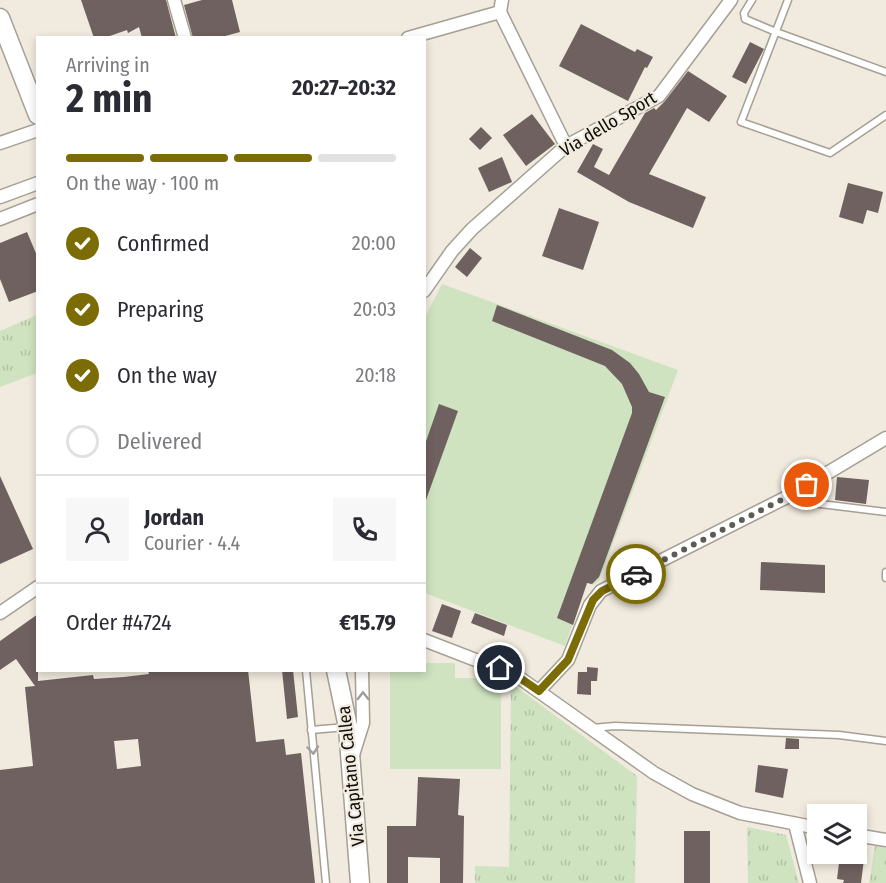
<!DOCTYPE html>
<meta charset="utf-8">
<style>
body{margin:0;font-family:"Fira Sans Condensed",sans-serif;background:#f7f7f7;color:#2b2b33;height:100vh;display:flex;flex-direction:column;font-size:22px;white-space:nowrap}
*{box-sizing:border-box;margin:0}
p{font-size:20px;color:#7c7c81}
.icon{flex:none;width:33px;height:33px;fill:none;stroke:currentColor;stroke-width:2;stroke-linecap:round;stroke-linejoin:round}
.map{position:relative;flex:1;overflow:hidden}
.drawer{position:absolute;left:36px;top:36px;width:390px;height:636px;display:flex;flex-direction:column;background:#fff;border-radius:0px;box-shadow:0 3px 9px #0003}
.drawer>*{flex:none}
.controls{position:absolute;left:807px;top:804px;display:grid;gap:12px}
.controls a{display:grid;place-items:center;width:60px;height:60px;border-radius:0px;background:#fff;box-shadow:0 3px 9px #0003;font-size:30px}
.pin{position:absolute;display:grid;place-items:center;width:51px;height:51px;color:#fff;margin:-26px;border:3px solid #fff;border-radius:50%;box-shadow:0 2px 6px #0007}
.courier{position:absolute;display:grid;place-items:center;width:60px;height:60px;margin:-30px;border:4px solid #7b6c05;border-radius:50%;background:#fff;color:#222;box-shadow:0 2px 8px #0007}
.head em{font-style:normal;font-weight:700}
.head div{display:flex;flex-direction:column-reverse}
.head{display:flex;align-items:center;justify-content:space-between;height:102px;padding:0 30px}
h1{font-size:39px;font-weight:700;line-height:45px}
.bar{display:grid;grid-template-columns:repeat(4,1fr);gap:9px 6px;align-content:center;height:72px;padding:0 30px}
.bar i{height:8px;border-radius:4px;background:#e1e1e2}
.bar .current{background:#7b6c05}
.bar p{grid-column:span 4}
.line{display:flex;align-items:center;gap:15px;padding:0 30px;border-top:2px solid #e1e1e2}
.line div{flex:1}
.round{display:grid;place-items:center;flex:none;width:63px;height:63px;border-radius:0px;background:#f7f7f7}
ol{padding:0 30px;list-style:none}
li{display:flex;align-items:center;gap:18px;height:66px}
li p{margin-inline-start:auto}
li .icon{padding:6px;border-radius:50%;background:#7b6c05;color:#fff;stroke-width:4}
li:last-child{color:#7c7c81}
li i{width:33px;height:33px;border:3px solid #e1e1e2;border-radius:50%}
.map>svg:first-child{display:block}
</style>
<div class="map">
<svg width="886" height="883" viewBox="0 0 886 883">
<defs>
<pattern id="grass-tufts" width="24" height="20" patternUnits="userSpaceOnUse" patternTransform="scale(1.5)"><rect width="24" height="20" fill="#cfe3c0"/><path d="M3 7l-1-3M5 7V3M7 7l1-3M15 17l-1-3M17 17v-4M19 17l1-3" fill="none" stroke="#b1c2a4"/></pattern>
</defs>
<rect width="100%" height="100%" fill="#f1eade"/>
<g fill="url(#grass-tufts)">
<path d="M37 315V373L0 387V331Z"/>
<path d="M511 683 637 776 635 883H475V866L509 867Z"/>
<path d="M747 827 786 835 799 883H748Z"/>
<path d="M875 846 886 848V883H869Z"/>
</g>
<g fill="#cfe3c0">
<path d="M442 284 678 370 599 581 593 585 587 583 565 646 425 593V317Z"/>
<path d="M425 663H455V678H501V769H390V671L424 670Z"/>
</g>
<g fill="#6f615f" fill-rule="evenodd">
<path d="M81 0H166L176 38H142L139 27 128 33 127 30 104 38H94Z"/>
<path d="M202 0H232L240 32 218 38H193L184 5Z"/>
<path d="M581 24 635 52 637 49 653 57 647 68 645 67 628 101 559 66Z"/>
<path d="M750 42 764 49 746 84 732 77Z"/>
<path d="M688 71 727 96 709 122 687 108 649 174 706 197 693 228 629 202 577 172 593 144 603 149 594 167 609 175 645 113 654 108 656 110 665 101Z"/>
<path d="M532 114 555 144 526 166 503 135Z"/>
<path d="M481 127 492 138 480 150 469 139Z"/>
<path d="M502 157 512 182 489 192 478 168Z"/>
<path d="M848 183 883 192 878 213 867 210 863 224 839 217Z"/>
<path d="M559 208 599 222 583 270 542 256Z"/>
<path d="M27 232 38 258V291L9 302 0 279V243Z"/>
<path d="M470 248 482 258 467 277 455 267Z"/>
<path d="M497 305 612 350 630 363 639 374 649 392 665 397 599 577 592 584 587 583 573 625 557 618 632 413V407L622 384 605 366 492 321Z"/>
<path d="M439 404 458 411 426 500H424V447Z"/>
<path d="M0 476 33 549 0 564Z"/>
<path d="M837 477 869 480 866 504 835 500Z"/>
<path d="M761 562 825 565V593L760 590Z"/>
<path d="M442 604 461 611 452 638 432 631Z"/>
<path d="M475 613 507 625 504 636 471 623Z"/>
<path d="M38 614V681L93 675 94 679 124 677 149 674 148 670H248L256 742 284 739 286 755 301 753 315 883H0V770L33 766 25 687 35 686 16 659 0 670V641ZM138 739 141 766 117 769 114 741Z"/>
<path d="M587 667 598 668 597 681H591V695L577 694 578 672H587Z"/>
<path d="M282 670H293L298 717 287 719Z"/>
<path d="M786 738 799 739V749H785Z"/>
<path d="M758 765 788 769 783 798 755 792Z"/>
<path d="M418 777 460 779 458 815 464 816 463 883H440V858L408 857V883H387V826H416Z"/>
<rect x="684" y="831" width="26" height="52"/>
<path d="M842 854 864 859 861 883H843L844 880 837 879 839 863H841Z"/>
</g>
<g fill="none" stroke-linecap="round" stroke-linejoin="round">
<defs>
<g id="lane">
<path d="M752 0 744 13 745 19 776 32 886 72"/>
<path d="M788 0 741 122 830 153 886 115"/>
<path d="M790 497 804 502 886 512"/>
<path d="M886 572V578"/>
<path d="M306 670 326 883"/>
<path d="M592 728 615 726 839 735 886 741"/>
<path d="M311 730 346 727"/>
</g>
<g id="street">
<path d="M174 0 185 38"/>
<path d="M502 0 500 12 566 146"/>
<path d="M408 38 500 12"/>
<path d="M0 143 38 130"/>
<path d="M0 197 38 183"/>
<path d="M0 219 38 204"/>
<path d="M424 291 452 251 472 229 566 146 659 96 731 0"/>
<path d="M0 613 38 587"/>
<path d="M424 640 517 676 654 773 692 794 740 813 818 828"/>
<path d="M539 691 568 660 590 605 601 591 789 496 886 438"/>
<path d="M353 755 363 723 362 670"/>
<path d="M795 824 810 883"/>
<path d="M856 835 886 840"/>
</g>
<g id="primary">
<path d="M0 18 38 115"/>
<path d="M336 670 348 727 360 883"/>
</g>
</defs>
<use href="#lane" stroke="#a59f94" stroke-width="9"/>
<use href="#street" stroke="#a59f94" stroke-width="15"/>
<use href="#primary" stroke="#a59f94" stroke-width="21"/>
<use href="#lane" stroke="#fff" stroke-width="6"/>
<use href="#street" stroke="#fff" stroke-width="12"/>
<use href="#primary" stroke="#fff" stroke-width="18"/>
</g>
<defs><path id="oneway-chevron" d="M-2-3.5L2.5 0L-2 3.5" fill="none" stroke-width="1.6" stroke-linecap="round" stroke-linejoin="round" transform="scale(1.5)"/></defs>
<g stroke="#9f9e9d">
<use href="#oneway-chevron" transform="translate(363 696) rotate(-91)"/>
<use href="#oneway-chevron" transform="translate(313 750) rotate(85)"/>
</g>
<g fill="none" stroke-linecap="round" stroke-linejoin="round">
<path stroke="#5e5a54" stroke-width="6" stroke-dasharray="0 10.8" d="M636 574 789 496 807 485"/>
<path stroke="#7b6c05" stroke-width="8" d="M500 668 517 676 539 691 568 660 593 600 602 591 636 574"/>
</g>
<g text-anchor="middle" dominant-baseline="central" stroke-width="4.5" stroke-linejoin="round" paint-order="stroke">
<g font-size="18" fill="#0f0d09" stroke="#f1eade">
<text transform="translate(608 124) rotate(-31)">Via dello Sport</text>
<text transform="translate(351 776) rotate(-96)">Via Capitano Callea</text>
</g>
</g>
</svg>
<div class="controls">
<a><svg class="icon" aria-label="layers" viewBox="0 0 24 24"><path d="M12 4l9 5-9 5-9-5zM3 14l9 5 9-5"/></svg></a>
</div>
<div class="pin" style="left:807px;top:485px;background:#ea580c"><svg class="icon" aria-label="bag" viewBox="0 0 24 24"><path d="M5 8h14l-1 12H6zM9 8a3 3 0 0 1 6 0"/></svg></div>
<div class="pin" style="left:500px;top:668px;background:#1f2937"><svg class="icon" aria-label="home" viewBox="0 0 24 24"><path d="M3 11l9-7 9 7M6 9v11h12V9"/></svg></div>
<div class="courier" style="left:636px;top:574px"><svg class="icon" aria-label="car" viewBox="0 0 24 24"><path d="M5 17H2v-5l4-1 3-4h7l3 4 3 1v5h-3M9 17h6M6 11h13"/><circle cx="7" cy="17" r="2"/><circle cx="17" cy="17" r="2"/></svg></div>
<section class="drawer">
<div class="head"><div><h1>2 min</h1><p>Arriving in</p></div><em>20:27–20:32</em></div>
<div class="bar"><i class="current"></i><i class="current"></i><i class="current"></i><i></i><p>On the way · 100 m</p></div>
<ol>
<li><svg class="icon" aria-label="check" viewBox="0 0 24 24"><path d="M5 12l5 5 9-10"/></svg>Confirmed<p>20:00</p></li>
<li><svg class="icon" aria-label="check" viewBox="0 0 24 24"><path d="M5 12l5 5 9-10"/></svg>Preparing<p>20:03</p></li>
<li><svg class="icon" aria-label="check" viewBox="0 0 24 24"><path d="M5 12l5 5 9-10"/></svg>On the way<p>20:18</p></li>
<li><i></i>Delivered</li>
</ol>
<div class="line" style="height:108px"><a class="round"><svg class="icon" aria-label="person" viewBox="0 0 24 24"><circle cx="12" cy="8" r="4"/><path d="M4 21q1-7 8-7t8 7"/></svg></a><div><b>Jordan</b><p>Courier · 4.4</p></div><a class="round"><svg class="icon" aria-label="phone" viewBox="0 0 24 24"><path d="M5 4h4l2 5-3 2q2 4 5 5l2-3 5 2v4C11 20 4 13 5 4z"/></svg></a></div>
<div class="line" style="height:78px"><div>Order #4724</div><b>€15.79</b></div>
</section>
</div>
